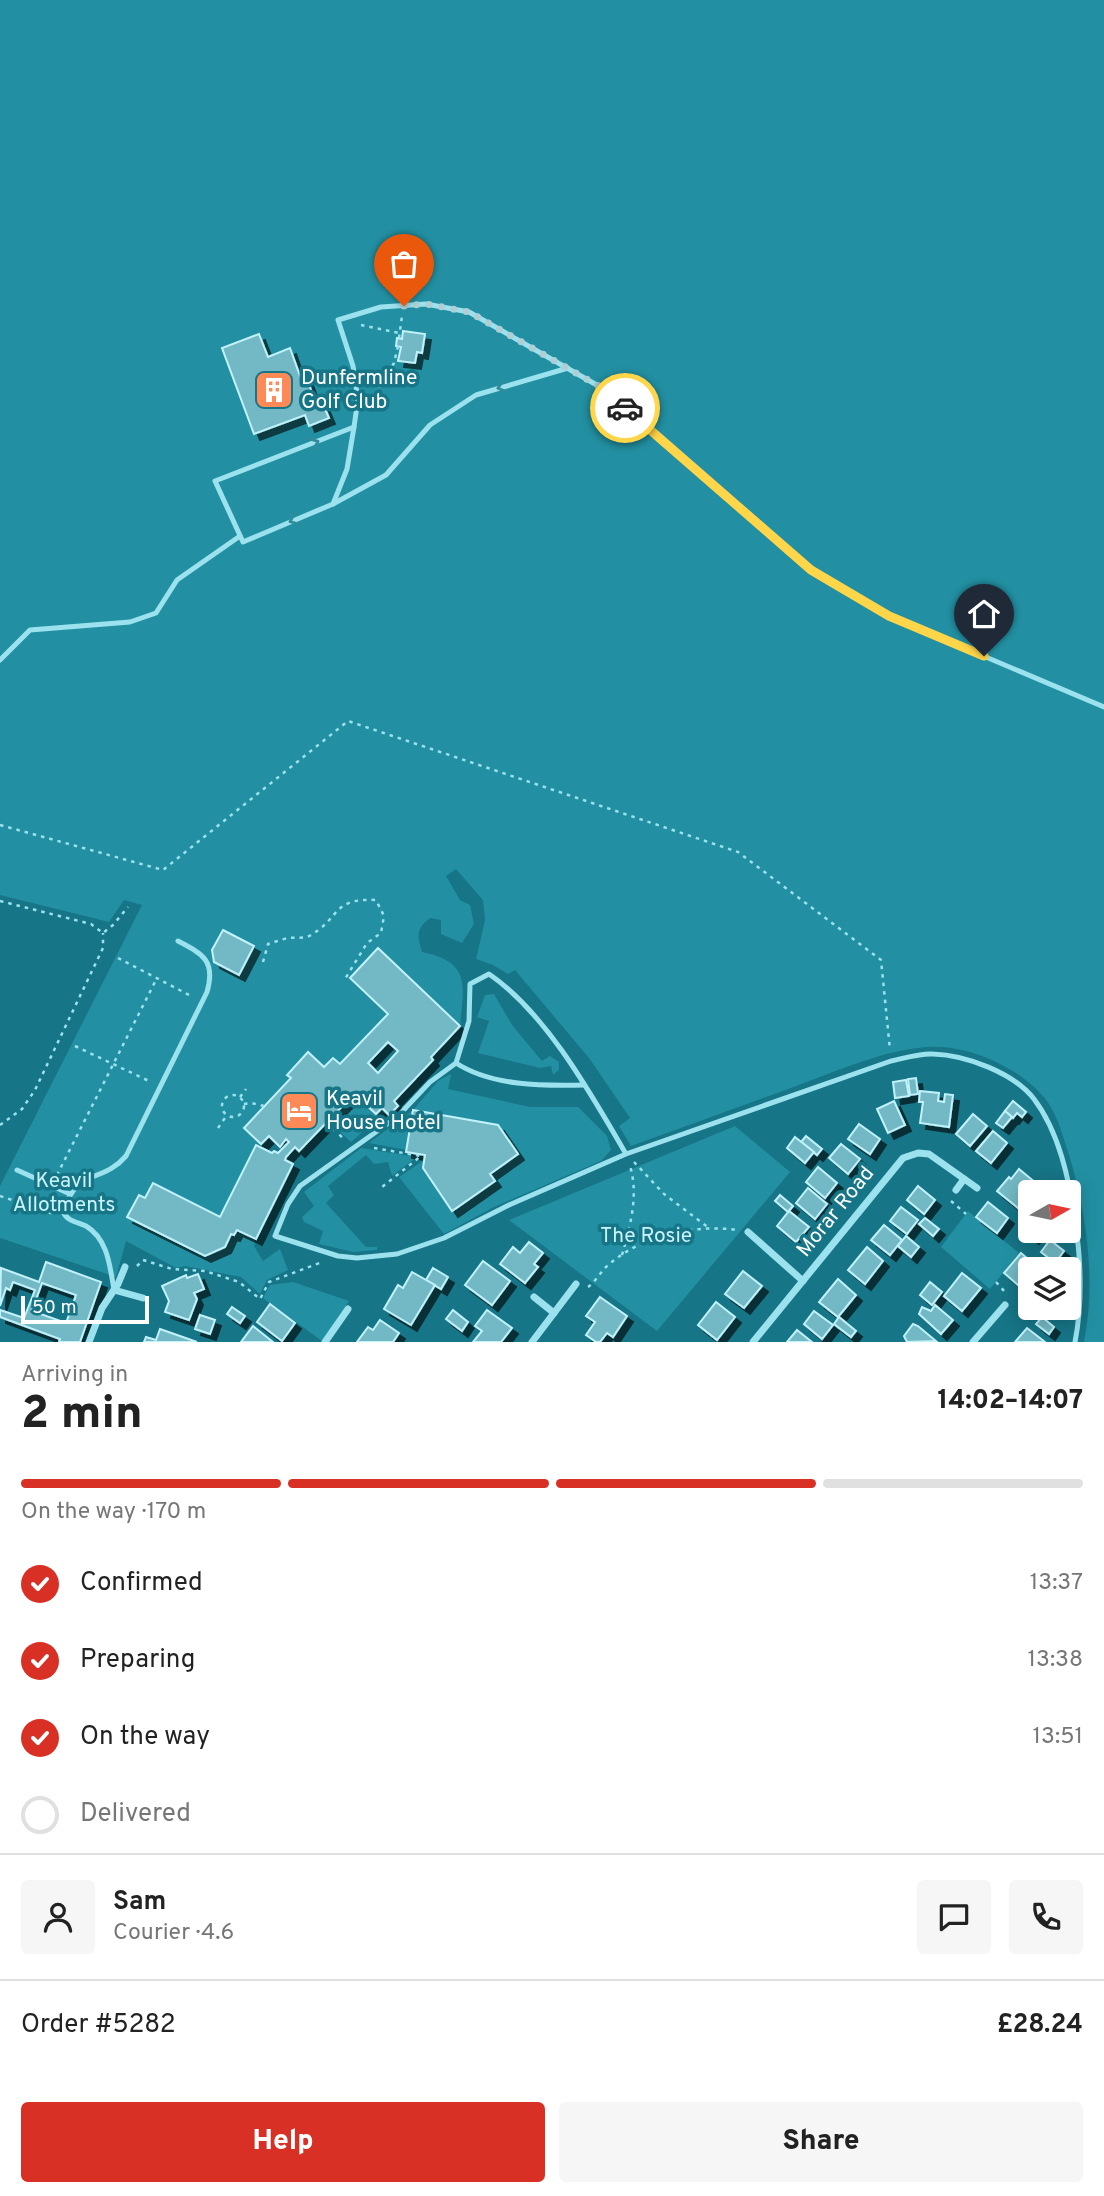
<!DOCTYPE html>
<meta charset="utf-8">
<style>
body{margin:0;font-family:Overpass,sans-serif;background:#f6f6f6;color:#222;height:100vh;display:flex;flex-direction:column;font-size:26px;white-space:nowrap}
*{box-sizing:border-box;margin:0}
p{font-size:23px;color:#767676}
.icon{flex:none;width:38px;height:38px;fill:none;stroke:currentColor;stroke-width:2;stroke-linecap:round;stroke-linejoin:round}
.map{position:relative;height:1342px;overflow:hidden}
.sheet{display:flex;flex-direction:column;background:#fff;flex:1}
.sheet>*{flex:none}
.needle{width:46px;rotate:81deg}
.controls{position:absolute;left:1018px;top:1180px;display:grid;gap:14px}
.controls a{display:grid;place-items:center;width:63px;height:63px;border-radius:7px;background:#fff;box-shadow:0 4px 18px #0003;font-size:35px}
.scale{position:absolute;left:21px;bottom:18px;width:128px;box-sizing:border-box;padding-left:7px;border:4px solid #fff;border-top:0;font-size:19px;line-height:24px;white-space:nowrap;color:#fff;-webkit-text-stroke:5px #167586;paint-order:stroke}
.pin{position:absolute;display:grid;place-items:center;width:60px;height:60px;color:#fff;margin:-72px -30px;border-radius:50% 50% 50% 0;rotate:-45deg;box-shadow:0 0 7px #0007}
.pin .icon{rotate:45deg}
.courier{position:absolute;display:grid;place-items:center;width:70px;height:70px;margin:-35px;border:5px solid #ffd54a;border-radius:50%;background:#fff;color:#222;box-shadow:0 2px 9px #0007}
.head em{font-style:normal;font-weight:800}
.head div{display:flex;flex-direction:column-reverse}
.head{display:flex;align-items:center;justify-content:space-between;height:119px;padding:0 21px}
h1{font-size:46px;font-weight:800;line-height:52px}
.bar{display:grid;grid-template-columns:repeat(4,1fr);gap:10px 7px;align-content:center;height:84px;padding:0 21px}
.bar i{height:9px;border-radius:5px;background:#e0e0e0}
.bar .on{background:#d93025}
.bar p{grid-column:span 4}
.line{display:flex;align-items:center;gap:18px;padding:0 21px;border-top:2px solid #e0e0e0}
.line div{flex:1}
.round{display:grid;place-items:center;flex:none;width:74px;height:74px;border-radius:7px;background:#f6f6f6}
ol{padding:0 21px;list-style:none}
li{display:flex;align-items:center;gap:21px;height:77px}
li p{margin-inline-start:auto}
li .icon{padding:7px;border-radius:50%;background:#d93025;color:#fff;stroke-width:4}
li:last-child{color:#767676}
li i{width:38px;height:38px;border:4px solid #e0e0e0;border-radius:50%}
.action{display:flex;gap:14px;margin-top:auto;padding:14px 21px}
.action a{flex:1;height:80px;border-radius:7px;background:#d93025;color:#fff;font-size:28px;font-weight:800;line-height:80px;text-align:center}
.action a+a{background:#f6f6f6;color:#222}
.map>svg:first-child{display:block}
</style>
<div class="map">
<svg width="1104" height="1342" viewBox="0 0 1104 1342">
<defs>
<filter id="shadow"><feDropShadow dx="6" dy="6" stdDeviation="0" flood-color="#0009"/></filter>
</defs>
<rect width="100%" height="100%" fill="#167586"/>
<g fill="#2290a2" fill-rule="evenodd">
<path d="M0 0H1104V1342H1084C1096 1281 1087 1217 1070 1158 1064 1140 1059 1120 1049 1104 1026 1070 969 1044 928 1047 885 1049 832 1073 791 1088 738 1107 684 1127 631 1146L619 1126 630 1118 589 1058 515 970 508 974 493 965 476 959 485 920 483 900 456 869 446 876 460 900 470 905 474 924 462 943 441 934V920L430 918C416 929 417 935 422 952 471 962 464 985 460 1026L378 948 388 1014 340 1064 333 1058 324 1067 308 1053 287 1075 291 1078 244 1127 261 1144 256 1146 220 1217 153 1183 145 1198 139 1195 128 1217 205 1256 225 1247 231 1234 234 1235 237 1230 256 1239 254 1246 263 1261 280 1249 288 1270 267 1280 260 1294 241 1277 185 1266 176 1268 126 1241 116 1277 0 1238V1186L142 905 124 900 109 922 0 895ZM254 946 239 975 214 962 212 950Z"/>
<path d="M494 994 512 1025 542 1061 550 1056 559 1062V1070L553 1075 551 1066 540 1068 478 1053 489 1021 477 1017 485 995Z"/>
<path d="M451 1074 448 1089 530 1107H578L607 1136 611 1150 601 1161 494 1207 444 1234 399 1177 424 1160 423 1168 453 1210 495 1181 490 1174 517 1154 498 1125 414 1110 407 1150 369 1143 413 1110 438 1081Z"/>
<path d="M354 1094 376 1114 382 1108 386 1112 351 1142 328 1121Z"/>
<path d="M735 1126 790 1172 657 1331 509 1220Z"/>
<path d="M361 1148 417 1157 392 1176 388 1162 374 1164 366 1155 328 1186 334 1195 326 1203 366 1247H377V1250L353 1252 319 1244 323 1231 304 1222 302 1217 314 1206 304 1192Z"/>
<path d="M968 1211 1019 1253 990 1289 941 1247Z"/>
<path d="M293 1282 349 1301 322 1341 263 1298 270 1285Z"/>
</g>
<g fill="#73b9c5" stroke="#c1f2fa" stroke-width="2" fill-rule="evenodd" filter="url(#shadow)">
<path d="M403 331 425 334 422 353 417 352 415 363 398 361 401 347 396 346 397 338 402 339Z"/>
<path d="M259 334 268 357 290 348 300 376 305 374 317 406 323 404 329 418 309 426 305 415 254 434 222 348Z"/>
<path d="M223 930 254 946 239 975 214 962 212 950Z"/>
<path d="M378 948 460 1026 431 1057 433 1060 394 1101 398 1106 389 1115 382 1108 376 1114 354 1094 299 1151 295 1147 286 1157 285 1160 293 1164 256 1239 237 1230 234 1235 231 1234 225 1247 205 1256 127 1217 139 1195 145 1198 153 1183 220 1217 256 1145 272 1153 274 1151 278 1153 289 1142 286 1139 280 1147 269 1136 261 1144 244 1128 291 1078 287 1075 308 1052 324 1067 333 1058 340 1064 388 1014 350 978ZM388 1042 398 1051 378 1073 368 1063Z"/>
<path d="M916 1078 918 1094 910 1095 908 1079Z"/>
<path d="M906 1080 909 1096 895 1098 893 1082Z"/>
<path d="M920 1091 939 1093 938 1101 944 1102 945 1094 953 1095 949 1127 920 1123 923 1102H919Z"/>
<path d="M894 1101 905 1125 888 1133 877 1109Z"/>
<path d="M1013 1101 1026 1112 1022 1117 1017 1113 1013 1118 1005 1111Z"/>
<path d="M413 1110 498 1125 518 1154 490 1174 495 1181 452 1211 423 1168 425 1155 406 1152Z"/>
<path d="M1005 1111 1012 1117 1003 1128 996 1123Z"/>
<path d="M973 1114 987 1126 970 1146 956 1134Z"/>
<path d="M859 1124 880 1139 870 1154 848 1139Z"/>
<path d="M993 1131 1007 1143 991 1163 976 1151Z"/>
<path d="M806 1136 822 1149 817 1155 801 1142Z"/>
<path d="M795 1137 814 1152 805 1163 787 1148Z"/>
<path d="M841 1144 860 1159 848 1174 829 1158Z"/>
<path d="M818 1167 837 1183 825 1198 806 1182Z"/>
<path d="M1019 1169 1037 1184 1018 1208 997 1191 1009 1177 1011 1179Z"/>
<path d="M918 1186 935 1200 924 1214 907 1200Z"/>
<path d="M808 1188 827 1204 815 1219 796 1203Z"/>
<path d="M780 1195 793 1206 788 1212 775 1201Z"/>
<path d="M988 1202 1008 1218 997 1233 976 1217Z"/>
<path d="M901 1207 918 1220 907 1234 890 1221Z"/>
<path d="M789 1211 809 1227 796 1242 777 1226Z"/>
<path d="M1031 1214V1230H1039L1033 1238 1020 1227Z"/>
<path d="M925 1218 939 1229 933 1236 919 1224Z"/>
<path d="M884 1225 902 1240 890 1255 871 1240Z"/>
<path d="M906 1236 919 1247 911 1257 898 1246Z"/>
<path d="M1050 1240 1064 1251 1055 1263 1041 1252Z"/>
<path d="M529 1242 543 1253 534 1264 538 1267 525 1283 500 1264 513 1247 520 1253Z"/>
<path d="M867 1247 883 1261 865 1284 848 1270Z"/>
<path d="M1021 1253 1035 1265 1018 1285 1004 1273Z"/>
<path d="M483 1261 510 1281 492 1305 465 1285Z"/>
<path d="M46 1262 101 1282 80 1342H59L60 1339 0 1317V1310L24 1318 35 1290 13 1282 10 1290 6 1288 0 1306 1 1268 39 1282ZM42 1283 76 1295 66 1323 32 1311Z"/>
<path d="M433 1268 448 1277 441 1289 426 1280Z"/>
<path d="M743 1271 762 1286 744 1308 725 1294Z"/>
<path d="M412 1272 435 1285 411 1325 384 1309 398 1285 403 1288Z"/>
<path d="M962 1273 981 1288 962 1311 944 1296Z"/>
<path d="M198 1274 204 1289 194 1293 197 1299 189 1320 165 1312 169 1301 162 1286 186 1275 187 1278Z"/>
<path d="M838 1279 856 1295 838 1317 819 1302Z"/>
<path d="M930 1282 942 1292 932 1305 920 1295Z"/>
<path d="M600 1297 627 1316 613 1337 607 1333 600 1342H596L586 1335 595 1322 586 1316Z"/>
<path d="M716 1302 735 1317 717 1340 698 1325Z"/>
<path d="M270 1304 295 1323 282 1341 257 1322Z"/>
<path d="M935 1305 953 1320 941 1334 919 1314 922 1307 931 1311Z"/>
<path d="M232 1307 245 1316 240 1323 227 1314Z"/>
<path d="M453 1310 468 1322 462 1331 446 1319Z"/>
<path d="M487 1310 512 1328 501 1342H473L482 1331 475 1326Z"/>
<path d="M814 1311 833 1325 822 1339 804 1324Z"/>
<path d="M200 1315 215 1320 210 1334 195 1329Z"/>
<path d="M839 1317 856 1331 851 1337 834 1324Z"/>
<path d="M1042 1317 1054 1327 1049 1334 1036 1324Z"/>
<path d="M380 1320 399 1333 393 1342H357L368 1327 373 1330Z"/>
<path d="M913 1324 918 1326 936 1341 907 1342 904 1336Z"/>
<path d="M253 1326 273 1342H241Z"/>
<path d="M1027 1328 1045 1342H1015Z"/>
<path d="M160 1329 197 1342H144L146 1337 156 1340Z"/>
<path d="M797 1330 812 1342H787Z"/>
</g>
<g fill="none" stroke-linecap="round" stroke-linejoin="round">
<g stroke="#9be2ee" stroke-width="2.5" stroke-dasharray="3.5 5" stroke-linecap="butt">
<path d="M361 325 399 333"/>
<path d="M399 338 402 316"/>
<path d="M370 402 394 363 398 346"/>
<path d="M0 825 163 870 348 721 738 852 881 960 890 1050"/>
<path d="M0 901 91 924 103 933 113 925 128 907"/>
<path d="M118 958 193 997"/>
<path d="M263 962 268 944C275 942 282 939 289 938 297 937 305 939 311 935 341 917 332 898 376 900L384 916 381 933 367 943 345 979"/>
<path d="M75 1046 151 1082"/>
<circle cx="233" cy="1106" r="11"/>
<path d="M240 1097 246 1089"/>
<path d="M244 1104 251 1103 264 1106"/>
<path d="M327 1123 345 1140"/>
<path d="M0 1125 22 1109 35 1090 103 948V933"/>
<path d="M218 1128 227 1115"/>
<path d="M374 1148 421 1156 382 1187"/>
<path d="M634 1162 664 1194 709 1228"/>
<path d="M57 1175 157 978"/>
<path d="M0 1196 54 1214"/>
<path d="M951 1201 966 1214"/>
<path d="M622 1255C630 1227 639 1195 630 1166"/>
<path d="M137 1266 143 1260 172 1269 205 1271 239 1282 260 1299 269 1282 322 1262"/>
<path d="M996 1282 1005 1292"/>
<path d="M588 1287C595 1282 600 1273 606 1267 641 1235 693 1224 738 1230"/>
</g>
<g stroke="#9be2ee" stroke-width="5">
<path d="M568 368 476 395 430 425 386 475 333 504 243 542 215 481 354 427 358 399 353 366 338 320 381 307 426 304 469 312 602 388 811 570 889 616 1104 707"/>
<path d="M333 504 347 469 354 427"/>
<path d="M0 660 30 630 130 622 156 613 177 580 240 536"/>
<path d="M456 1063C491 1086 543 1086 584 1085"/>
<path d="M626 1154C591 1094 546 1013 489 974L470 984 469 1021 456 1063 430 1082 397 1117 300 1186 288 1204 275 1236 338 1256 357 1258 397 1254 444 1238 509 1205 626 1154 891 1061C905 1058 920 1053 933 1054 966 1055 1014 1073 1034 1099 1059 1132 1069 1179 1075 1220 1081 1260 1083 1301 1075 1342"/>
<path d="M17 1170 70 1194"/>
<path d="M114 1290C110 1267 108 1239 86 1226 77 1222 67 1221 63 1212 77 1167 102 1184 126 1156L207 992C216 961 203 954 178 941"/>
</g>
<g stroke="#9be2ee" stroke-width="7">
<path d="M956 1190 964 1179"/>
<path d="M748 1232 803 1281"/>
<path d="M114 1290 143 1298"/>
<path d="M534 1297 554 1313"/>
<path d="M89 1342 102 1308 118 1284 125 1267"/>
<path d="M325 1342 348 1309"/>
<path d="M532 1342 576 1284"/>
<path d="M753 1342 903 1158 918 1153 929 1154 977 1188"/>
<path d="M973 1342 1005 1305"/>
</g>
</g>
<defs><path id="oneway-chevron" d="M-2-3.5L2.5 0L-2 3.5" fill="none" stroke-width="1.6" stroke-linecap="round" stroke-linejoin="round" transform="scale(1.75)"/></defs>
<g stroke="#318b9b">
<use href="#oneway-chevron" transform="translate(502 387) rotate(164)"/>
<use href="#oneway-chevron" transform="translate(314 443) rotate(-21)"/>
<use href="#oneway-chevron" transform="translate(294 520) rotate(157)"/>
</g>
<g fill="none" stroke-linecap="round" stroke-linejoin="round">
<path stroke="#adcfd5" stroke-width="7" stroke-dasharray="0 12.6" d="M404 306 426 304 469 312 602 388 625 408"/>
<path stroke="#ffd54a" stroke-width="9" d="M625 408 811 570 889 616 984 656"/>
</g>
<defs>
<symbol id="building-square" viewBox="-11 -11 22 22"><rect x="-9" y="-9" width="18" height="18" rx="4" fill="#ff8a58" stroke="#167586"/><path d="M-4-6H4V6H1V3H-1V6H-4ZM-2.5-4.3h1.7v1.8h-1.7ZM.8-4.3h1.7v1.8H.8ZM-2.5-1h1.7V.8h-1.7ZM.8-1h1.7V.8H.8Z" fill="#fff"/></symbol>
<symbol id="hotel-square" viewBox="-11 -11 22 22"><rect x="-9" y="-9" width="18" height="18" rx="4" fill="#ff8a58" stroke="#167586"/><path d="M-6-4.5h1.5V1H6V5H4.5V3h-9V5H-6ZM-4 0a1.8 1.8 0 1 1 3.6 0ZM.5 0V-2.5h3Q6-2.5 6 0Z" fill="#fff"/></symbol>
</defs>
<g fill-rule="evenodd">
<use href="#building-square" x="252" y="368" width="44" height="44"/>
<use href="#hotel-square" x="277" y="1089" width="44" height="44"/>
</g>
<g text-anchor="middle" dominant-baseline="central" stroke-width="7" stroke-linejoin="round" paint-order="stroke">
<g font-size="21" fill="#fff" stroke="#167586" text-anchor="start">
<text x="301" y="378">Dunfermline<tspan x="301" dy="24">Golf Club</tspan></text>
<text x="326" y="1099">Keavil<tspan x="326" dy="24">House Hotel</tspan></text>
</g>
<g font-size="21" fill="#caf4fb" stroke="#167586">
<text x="64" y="1181">Keavil<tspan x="64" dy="24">Allotments</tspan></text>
<text x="646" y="1236">The Rosie</text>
</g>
<g font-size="21" fill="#fff" stroke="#167586">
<text transform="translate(836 1212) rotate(-51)">Morar Road</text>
</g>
</g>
</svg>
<div class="controls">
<a><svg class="needle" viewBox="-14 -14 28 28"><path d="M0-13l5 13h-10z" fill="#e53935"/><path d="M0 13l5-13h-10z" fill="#767676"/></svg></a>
<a><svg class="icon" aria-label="layers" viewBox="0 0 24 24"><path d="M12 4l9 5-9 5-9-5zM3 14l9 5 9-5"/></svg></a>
</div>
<div class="scale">50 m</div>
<div class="pin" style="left:404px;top:306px;background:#ea580c"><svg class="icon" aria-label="bag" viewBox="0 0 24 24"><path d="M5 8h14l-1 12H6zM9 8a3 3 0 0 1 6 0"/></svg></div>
<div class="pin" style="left:984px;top:656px;background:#1f2937"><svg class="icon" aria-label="home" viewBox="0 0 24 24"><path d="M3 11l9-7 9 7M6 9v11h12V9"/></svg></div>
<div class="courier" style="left:625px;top:408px"><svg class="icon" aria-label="car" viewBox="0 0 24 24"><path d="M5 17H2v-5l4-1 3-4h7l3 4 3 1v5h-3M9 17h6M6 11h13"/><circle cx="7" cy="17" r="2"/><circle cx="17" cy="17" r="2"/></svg></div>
</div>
<section class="sheet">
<div class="head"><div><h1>2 min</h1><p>Arriving in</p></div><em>14:02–14:07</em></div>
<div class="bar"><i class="on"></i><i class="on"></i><i class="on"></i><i></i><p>On the way · 170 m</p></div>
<ol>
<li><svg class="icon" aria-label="check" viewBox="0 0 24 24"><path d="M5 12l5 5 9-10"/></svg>Confirmed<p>13:37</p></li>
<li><svg class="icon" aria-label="check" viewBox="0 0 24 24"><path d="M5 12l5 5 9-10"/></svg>Preparing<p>13:38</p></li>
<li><svg class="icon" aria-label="check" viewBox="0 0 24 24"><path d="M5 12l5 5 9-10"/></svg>On the way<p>13:51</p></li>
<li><i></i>Delivered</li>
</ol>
<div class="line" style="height:126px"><a class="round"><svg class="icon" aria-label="person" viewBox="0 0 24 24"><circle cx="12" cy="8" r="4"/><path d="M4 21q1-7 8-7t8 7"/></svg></a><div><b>Sam</b><p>Courier · 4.6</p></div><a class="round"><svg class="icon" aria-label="chat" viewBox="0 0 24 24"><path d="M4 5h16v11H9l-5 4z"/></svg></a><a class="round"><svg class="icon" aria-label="phone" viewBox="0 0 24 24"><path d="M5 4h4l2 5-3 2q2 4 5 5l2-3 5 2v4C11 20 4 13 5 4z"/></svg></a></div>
<div class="line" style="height:91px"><div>Order #5282</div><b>£28.24</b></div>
<div class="action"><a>Help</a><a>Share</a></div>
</section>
